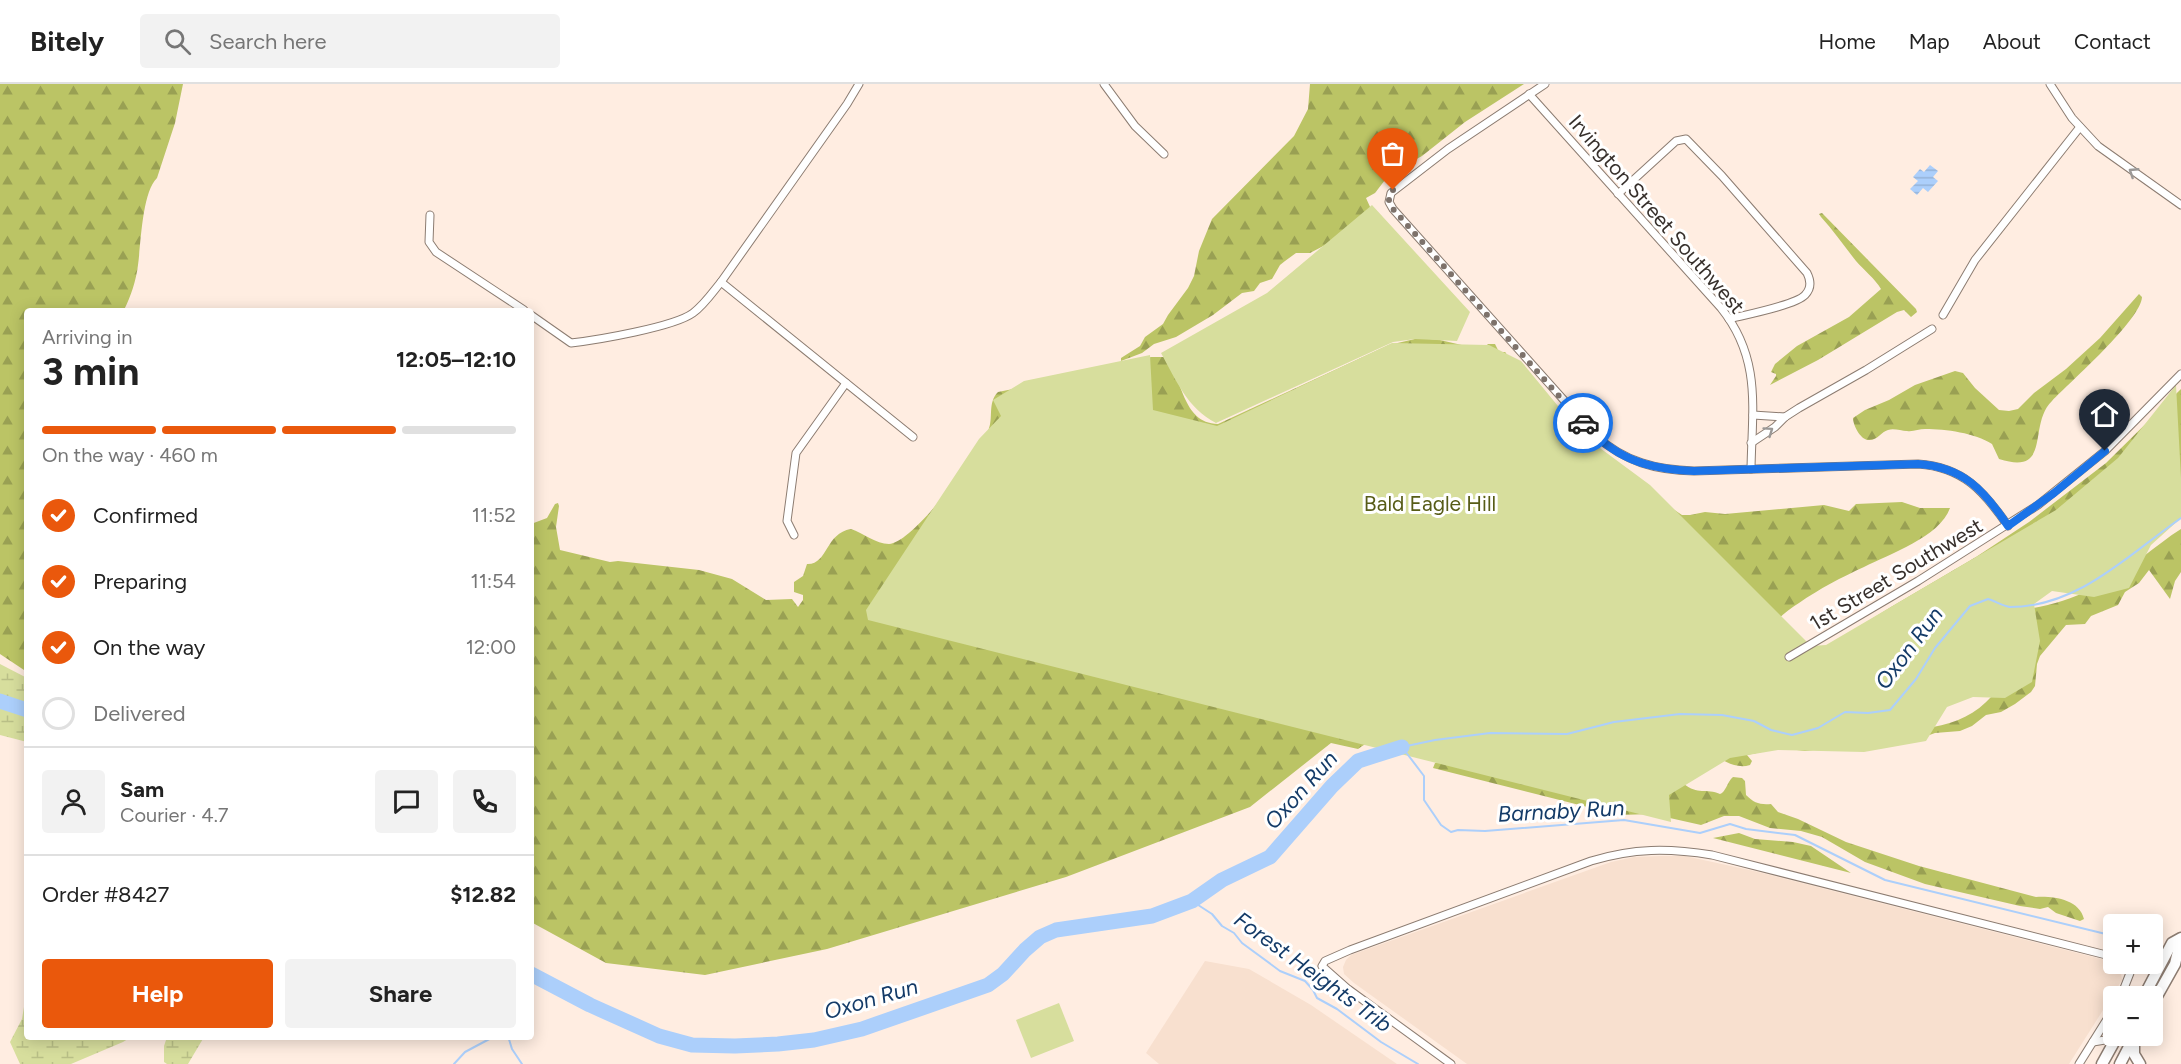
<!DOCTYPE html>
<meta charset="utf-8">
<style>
body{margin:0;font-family:Figtree,sans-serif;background:#f2f2f2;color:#222;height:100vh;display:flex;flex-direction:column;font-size:22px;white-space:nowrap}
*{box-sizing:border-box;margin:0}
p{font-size:20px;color:#767676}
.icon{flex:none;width:33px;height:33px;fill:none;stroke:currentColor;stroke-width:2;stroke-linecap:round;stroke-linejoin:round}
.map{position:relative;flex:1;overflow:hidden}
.sheet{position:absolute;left:24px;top:224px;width:510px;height:732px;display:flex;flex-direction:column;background:#fff;border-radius:6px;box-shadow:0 3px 15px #0003}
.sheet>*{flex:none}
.fabs{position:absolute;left:2103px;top:830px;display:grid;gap:12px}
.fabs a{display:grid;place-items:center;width:60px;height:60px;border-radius:6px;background:#fff;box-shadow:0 3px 15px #0003;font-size:30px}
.pin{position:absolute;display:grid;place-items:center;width:51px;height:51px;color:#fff;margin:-62px -26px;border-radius:50% 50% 50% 0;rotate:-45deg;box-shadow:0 0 6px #0007}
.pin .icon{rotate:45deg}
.courier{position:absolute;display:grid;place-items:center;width:60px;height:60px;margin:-30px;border:4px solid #1a73e8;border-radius:50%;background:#fff;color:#222;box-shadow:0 2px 8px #0007}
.head em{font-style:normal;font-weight:700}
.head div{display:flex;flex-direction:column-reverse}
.head{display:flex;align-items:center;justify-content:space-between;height:102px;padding:0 18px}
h1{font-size:39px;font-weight:700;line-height:45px}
.bar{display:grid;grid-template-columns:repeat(4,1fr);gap:9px 6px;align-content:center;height:72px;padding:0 18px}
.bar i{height:8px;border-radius:4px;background:#e0e0e0}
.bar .current{background:#ea580c}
.bar p{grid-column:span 4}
.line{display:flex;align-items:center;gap:15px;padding:0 18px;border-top:2px solid #e0e0e0}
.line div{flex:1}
.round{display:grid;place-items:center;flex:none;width:63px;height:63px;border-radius:6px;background:#f2f2f2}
ol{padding:0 18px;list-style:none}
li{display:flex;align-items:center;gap:18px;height:66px}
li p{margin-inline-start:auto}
li .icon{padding:6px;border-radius:50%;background:#ea580c;color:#fff;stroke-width:4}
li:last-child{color:#767676}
li i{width:33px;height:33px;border:3px solid #e0e0e0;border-radius:50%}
.cta{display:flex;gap:12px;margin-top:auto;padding:12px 18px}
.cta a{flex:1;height:69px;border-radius:6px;background:#ea580c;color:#fff;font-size:24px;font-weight:700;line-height:69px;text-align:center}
.cta a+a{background:#f2f2f2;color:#222}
header{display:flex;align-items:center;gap:36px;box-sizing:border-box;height:84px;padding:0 30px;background:#fff;border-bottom:2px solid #e0e0e0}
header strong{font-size:28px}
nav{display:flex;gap:33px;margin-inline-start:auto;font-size:21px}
.search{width:420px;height:54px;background:#f2f2f2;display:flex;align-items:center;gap:15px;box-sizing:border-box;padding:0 21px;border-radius:6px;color:#767676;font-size:22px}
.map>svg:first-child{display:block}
</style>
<header>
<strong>Bitely</strong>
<div class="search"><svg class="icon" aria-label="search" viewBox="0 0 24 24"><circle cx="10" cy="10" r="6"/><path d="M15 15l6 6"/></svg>Search here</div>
<nav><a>Home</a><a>Map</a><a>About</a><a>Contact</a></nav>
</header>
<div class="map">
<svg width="2181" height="980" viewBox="0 0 2181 980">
<defs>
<pattern id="forest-firs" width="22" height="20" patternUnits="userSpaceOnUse" patternTransform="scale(1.5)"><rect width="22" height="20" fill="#bbc465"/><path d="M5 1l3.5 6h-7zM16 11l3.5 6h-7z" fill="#99a053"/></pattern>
<pattern id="wetland-marsh" width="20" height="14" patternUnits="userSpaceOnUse" patternTransform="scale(1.5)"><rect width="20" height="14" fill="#d7de9d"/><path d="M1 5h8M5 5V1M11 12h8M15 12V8" fill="none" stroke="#b9bf87"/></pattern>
<pattern id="water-rules" width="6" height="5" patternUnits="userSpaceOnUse" patternTransform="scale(1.5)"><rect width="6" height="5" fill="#accffb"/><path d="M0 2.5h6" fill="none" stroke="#95b2d7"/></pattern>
</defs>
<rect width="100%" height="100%" fill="#ffede1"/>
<g fill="#f8e0cf">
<path d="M1661 772H1685L1754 787 2113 878 2120 883 2122 896 2069 980H1467L1354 899 1344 890 1343 883 1346 876 1351 871 1611 778 1634 773Z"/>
<path d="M1205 877 1249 885 1311 921 1397 980H1159L1146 969Z"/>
</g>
<g fill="url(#forest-firs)">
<path d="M0 0H183L175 39 157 94C142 108 141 160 138 181 136 197 131 212 124 226H27V588L0 570Z"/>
<path d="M1310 0H1524L1465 38 1422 72 1402 83 1394 92 1385 96 1375 109 1366 114 1371 125 1331 158 1310 169H1296L1285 177 1280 181 1272 195 1260 199 1254 207 1242 209 1213 231 1176 253 1154 260 1142 269 1121 277V274L1140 262 1145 253 1163 240 1168 231 1188 204 1194 192 1199 167 1212 135 1294 52 1308 25Z"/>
<path d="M1822 129 1916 225 1917 228 1911 233 1904 226 1897 228 1818 276 1770 301 1776 292V290L1771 288 1775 280 1797 262 1849 233 1881 205C1875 195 1864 186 1856 177 1844 162 1834 147 1821 133L1819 130Z"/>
<path d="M2139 210 2142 213C2141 236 2070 298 2052 317 2027 341 2053 392 1999 375L1992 360C1975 349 1946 345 1925 345 1919 345 1913 348 1907 347 1901 347 1894 344 1888 346 1881 348 1877 357 1868 356 1860 355 1853 341 1853 334L1865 326 1889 316 1915 301 1955 287 1963 289 1975 304 1999 326 2009 327 2018 325 2034 309 2066 285 2100 254Z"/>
<path d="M1419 254 1440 256 1466 262 1470 280 1481 288 1490 279 1483 272V265L1488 260H1495L1499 268H1505L1506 269 1511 296 1516 308 1530 314 1543 323 1554 347 1557 346 1567 337 1582 360 1637 393 1647 409 1648 425 1662 423 1673 425 1682 431H1690L1705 428 1725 430 1824 421 1849 427 1856 420 1902 418 1920 424H1950C1940 453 1889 470 1864 483 1842 493 1819 505 1799 519 1788 526 1775 535 1770 548L1794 583 1891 523 1976 473 2029 438 2106 379 2181 305V413L2165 420 2143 442 2077 491 2075 492 2069 482C2059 487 2059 499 2045 495L2040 490C2011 490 1956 519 1953 550 1957 563 1970 572 1972 586 1975 608 1949 627 1929 621 1923 619 1918 614 1913 612 1899 606 1882 603 1867 606 1857 608 1853 616 1844 620 1838 624 1832 629 1824 631 1811 634 1786 636 1775 626 1772 622 1770 618 1767 615L1749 614 1743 621C1735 620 1728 616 1721 616 1657 618 1594 631 1531 637 1488 640 1445 639 1403 646 1387 648 1370 656 1358 665L1331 659 1250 723 1066 793 827 865 705 891 606 879 531 838V440L547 434 555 420 558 419 559 422 556 443 560 466 610 478 618 477 699 486 732 495 766 516 792 515 798 523 803 516V511L794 508V498L803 492 807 480C828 481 825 449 851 445 863 449 876 460 889 460 915 458 976 371 988 347 994 334 987 319 998 308L1044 299 1074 295 1110 283 1151 273H1164C1184 293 1181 339 1218 340L1389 261Z"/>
<path d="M2181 445V488L2175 497 2170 515 2149 486 2139 499 2125 508 2118 521 2091 532 2085 540 2066 541 2040 572 2037 580 2035 602 2031 608 2015 620 2001 628 1986 631 1972 642 1960 647 1935 649 1924 653 1805 667 1781 664 1747 671 1752 677 1750 681C1737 685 1726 678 1715 672L1684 700C1697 711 1707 704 1720 710 1726 708 1727 698 1733 693L1742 694 1745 697 1746 711C1754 719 1760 721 1771 720L1778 728 1798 735 1846 758 1919 782 2036 813C2053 812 2079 815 2084 835L2080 837 2056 829 2048 823 2040 825 2020 822 1925 800 1865 778 1822 753 1801 747 1770 744 1739 732H1724L1701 741 1652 730 1619 731 1433 684 1435 679 1933 643C1956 639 1976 630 1992 612L2027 525C2073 518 2107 500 2144 472 2156 463 2168 453 2181 445Z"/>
<path d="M1739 749 1755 755 1793 758 1811 762 1851 789 1713 754Z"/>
</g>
<g fill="url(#wetland-marsh)">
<path d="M0 580 27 594V658L0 651Z"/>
<path d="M27 905V952L131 953 123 958 71 980H20L10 958 22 935Z"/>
<path d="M167 953V952L204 953 188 980H167L164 978V962Z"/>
</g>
<g fill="#d7de9d">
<path d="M1372 121 1470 228 1457 257 1415 255 1393 258 1216 339C1187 324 1176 296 1161 269L1267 209Z"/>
<path d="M1392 259 1489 261 1521 277 1581 350 1650 401 1811 562 1826 561 2056 426 2118 374 2176 301 2181 394V434L2151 461 2129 504 2094 513 2052 507 2034 520 2040 557 2032 598 2005 614 1973 613 1947 623 1926 657 1864 668 1778 666 1730 674 1669 711 1671 738 868 536 866 526 979 355 1001 332 993 316 1024 297 1150 271 1153 326 1217 342Z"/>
<path d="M1059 919 1074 957 1031 974 1016 936Z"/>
</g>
<path fill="url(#water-rules)" d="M1930 81 1938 87 1933 93 1938 97 1928 108 1923 104 1917 111 1910 105 1918 97 1913 93 1920 85 1924 88Z"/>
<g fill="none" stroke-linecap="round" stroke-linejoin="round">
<g stroke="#accffb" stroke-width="2">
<path d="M1192 817 1212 830 1222 842 1234 849 1242 859 1280 887 1305 897 1313 906 1317 914 1337 925 1381 958 1418 980"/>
<path d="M2114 852 1885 796 1795 751 1746 745 1730 740 1700 749 1624 736 1485 747 1458 746 1451 748 1441 741 1424 716V692L1402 663 1435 656 1490 649 1567 650 1614 638 1680 630 1722 631 1754 637 1771 646 1792 651 1818 644 1845 628 1868 629 1890 626 1916 595 1935 564 1970 522 1988 515C1995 517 2003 522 2010 523 2079 523 2129 470 2181 434"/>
<path d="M2152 863 2164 866"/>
<path d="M508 952 512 965 522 980"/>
<path d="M454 980 465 968 495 952"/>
</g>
<g stroke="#accffb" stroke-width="15">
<path d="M0 617 27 626"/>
<path d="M531 890 590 921 659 952 692 961 735 962 778 960 814 956 862 945 988 901 1003 890 1025 866 1040 853 1056 846 1152 832 1192 817 1222 796 1270 773 1332 702 1358 677 1402 663"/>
</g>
<defs>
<g id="street">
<path d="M1104 0 1135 42 1164 70"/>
<path d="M1545 0 1448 65 1391 109 1389 118 1393 125 1596 352C1625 378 1656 386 1694 387L1918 380C1963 383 1984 407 2008 442"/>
<path d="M2050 0 2072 34 2098 62 2181 121"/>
<path d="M1529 10 1721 224C1762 275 1752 325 1751 385"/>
<path d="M1618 110 1676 57 1686 55 1722 92 1807 189C1811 197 1811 205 1805 211 1796 221 1745 231 1729 235"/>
<path d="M430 131 429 158 436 168 524 226"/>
<path d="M721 198 913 353"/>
<path d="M531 231 571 259C597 256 674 243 693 229 704 221 712 209 721 198L847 20 859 0"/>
<path d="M1943 231 1975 176 2080 43"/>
<path d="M1753 331 1785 333"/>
<path d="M1751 359 1775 343 1785 333 1799 324 1866 286 1932 245"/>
<path d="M794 451 787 437 796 369 846 299"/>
<path d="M1789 573 1918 497 2038 421 2105 367 2181 290"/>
<path d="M2121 912 2130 889 2125 879"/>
<path d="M2093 958 2105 956 2114 951"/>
<path d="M1451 980 1348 905 1322 882 1325 877 1350 866 1591 777C1634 764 1668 764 1712 771L2114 873"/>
<path d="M2079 980 2114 924"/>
</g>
<g id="primary">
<path d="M2144 912 2172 859 2181 854"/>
<path d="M2152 921 2175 880 2181 855"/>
<path d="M2134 956V970L2140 980"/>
<path d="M2102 980 2118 951"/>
<path d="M2120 980 2135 951"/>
</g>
</defs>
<use href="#street" stroke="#8c7c71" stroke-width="9"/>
<use href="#primary" stroke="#8c7c71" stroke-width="13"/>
<use href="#street" stroke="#fff" stroke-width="7"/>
<use href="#primary" stroke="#fff" stroke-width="10"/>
</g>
<defs><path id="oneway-chevron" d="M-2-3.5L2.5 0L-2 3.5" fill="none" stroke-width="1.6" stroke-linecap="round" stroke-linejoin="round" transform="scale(1.5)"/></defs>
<g stroke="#9b9896">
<use href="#oneway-chevron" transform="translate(2133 88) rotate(-147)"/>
<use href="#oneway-chevron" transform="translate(1769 347) rotate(-35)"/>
</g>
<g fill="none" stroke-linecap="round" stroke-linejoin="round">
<path stroke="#7d726b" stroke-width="6" stroke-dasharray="0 10.8" d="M1393 106 1389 116 1393 125 1583 339"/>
<path stroke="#1a73e8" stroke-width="8" d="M1583 339C1616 375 1646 385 1694 387L1918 380C1963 383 1984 406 2008 442L2054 409 2105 367"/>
</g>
<g text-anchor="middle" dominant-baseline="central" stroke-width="6" stroke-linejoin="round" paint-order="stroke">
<g font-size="21" fill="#37302c" stroke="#fff">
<text transform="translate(1657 130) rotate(49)">Irvington Street Southwest</text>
<text transform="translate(1896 490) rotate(-31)">1st Street Southwest</text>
</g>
<g font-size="21" fill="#575c17" stroke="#fff">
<text x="1430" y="419">Bald Eagle Hill</text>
</g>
<g font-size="22" font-style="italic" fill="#143b68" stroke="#fff">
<text transform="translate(1909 564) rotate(-53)">Oxon Run</text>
<text transform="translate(1301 706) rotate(-48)">Oxon Run</text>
<text transform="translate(1561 727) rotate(-3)">Barnaby Run</text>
<text transform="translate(1313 888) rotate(36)">Forest Heights Trib</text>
<text transform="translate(871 915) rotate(-16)">Oxon Run</text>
</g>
</g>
</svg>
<div class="fabs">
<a>+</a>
<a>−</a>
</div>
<div class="pin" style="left:1393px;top:106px;background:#ea580c"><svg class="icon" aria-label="bag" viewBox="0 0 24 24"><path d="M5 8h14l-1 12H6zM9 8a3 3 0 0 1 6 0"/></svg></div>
<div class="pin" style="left:2105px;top:367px;background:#1f2937"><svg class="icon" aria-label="home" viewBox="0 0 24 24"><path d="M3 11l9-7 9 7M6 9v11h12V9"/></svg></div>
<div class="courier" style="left:1583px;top:339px"><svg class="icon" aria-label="car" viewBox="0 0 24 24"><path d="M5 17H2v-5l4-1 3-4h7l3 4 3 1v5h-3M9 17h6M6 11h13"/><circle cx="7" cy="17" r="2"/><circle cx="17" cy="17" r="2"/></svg></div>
<section class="sheet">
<div class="head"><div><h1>3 min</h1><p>Arriving in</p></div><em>12:05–12:10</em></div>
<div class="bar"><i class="current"></i><i class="current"></i><i class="current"></i><i></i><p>On the way · 460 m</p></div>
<ol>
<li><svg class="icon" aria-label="check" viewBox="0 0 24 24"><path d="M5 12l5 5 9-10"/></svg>Confirmed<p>11:52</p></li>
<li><svg class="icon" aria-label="check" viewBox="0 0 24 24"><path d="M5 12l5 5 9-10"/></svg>Preparing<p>11:54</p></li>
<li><svg class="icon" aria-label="check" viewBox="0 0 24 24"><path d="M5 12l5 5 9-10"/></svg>On the way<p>12:00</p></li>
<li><i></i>Delivered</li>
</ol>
<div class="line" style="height:108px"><a class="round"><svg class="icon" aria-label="person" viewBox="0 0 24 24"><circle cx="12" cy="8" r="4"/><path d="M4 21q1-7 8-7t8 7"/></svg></a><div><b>Sam</b><p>Courier · 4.7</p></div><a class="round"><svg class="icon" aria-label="chat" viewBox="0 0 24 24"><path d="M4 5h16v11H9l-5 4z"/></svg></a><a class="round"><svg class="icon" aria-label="phone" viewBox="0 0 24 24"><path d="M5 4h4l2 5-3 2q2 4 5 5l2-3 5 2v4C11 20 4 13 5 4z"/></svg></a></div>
<div class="line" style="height:78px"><div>Order #8427</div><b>$12.82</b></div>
<div class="cta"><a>Help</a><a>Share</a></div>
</section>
</div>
